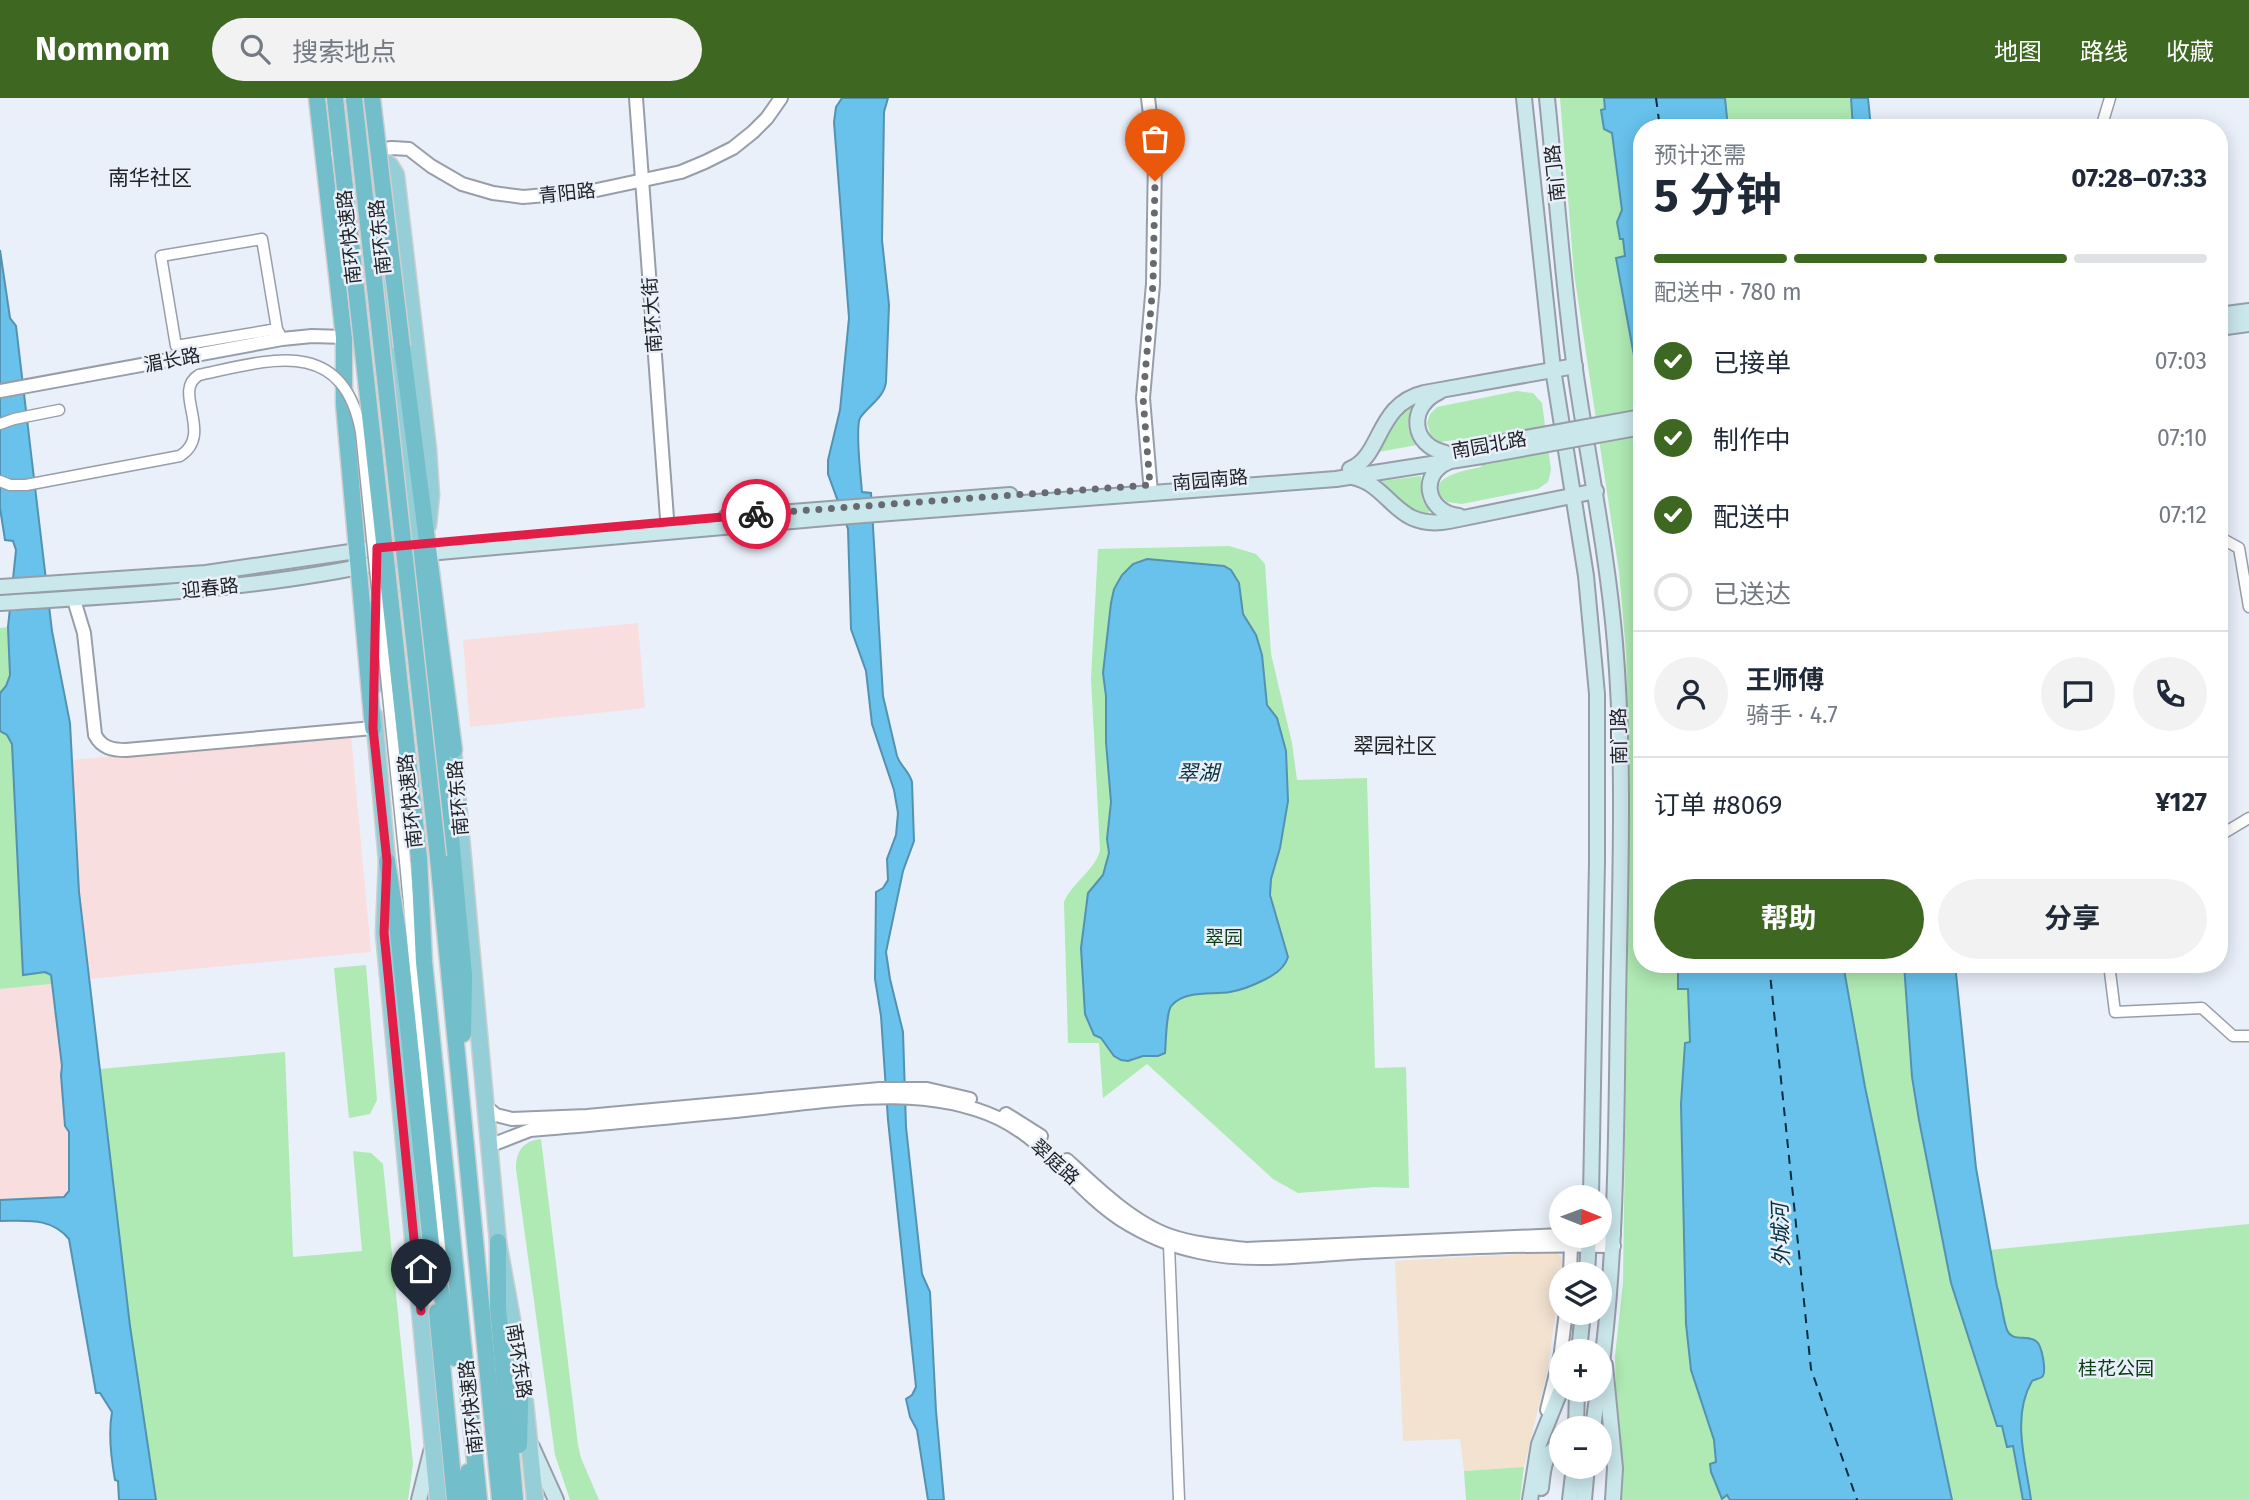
<!DOCTYPE html>
<html lang="zh">
<meta charset="utf-8">
<style>
body{margin:0;font-family:"Fira Sans","Noto Sans SC",sans-serif;background:#f2f2f3;color:#1f2937;height:100vh;display:flex;flex-direction:column;font-size:26px;white-space:nowrap}
*{box-sizing:border-box;margin:0}
p{font-size:23px;color:#747a83}
.icon{flex:none;width:38px;height:38px;fill:none;stroke:currentColor;stroke-width:2;stroke-linecap:round;stroke-linejoin:round}
.map{position:relative;flex:1;overflow:hidden}
.side{position:absolute;left:1633px;top:21px;width:595px;height:854px;display:flex;flex-direction:column;background:#fff;border-radius:28px;box-shadow:0 4px 18px #0003}
.side>*{flex:none}
.needle{width:46px;rotate:91deg}
.tools{position:absolute;left:1549px;top:1087px;display:grid;gap:14px}
.tools a{display:grid;place-items:center;width:63px;height:63px;border-radius:50%;background:#fff;box-shadow:0 4px 18px #0003;font-size:35px}
.pin{position:absolute;display:grid;place-items:center;width:60px;height:60px;color:#fff;margin:-72px -30px;border-radius:50% 50% 50% 0;rotate:-45deg;box-shadow:0 0 7px #0007}
.pin .icon{rotate:45deg}
.courier{position:absolute;display:grid;place-items:center;width:70px;height:70px;margin:-35px;border:5px solid #e11d48;border-radius:50%;background:#fff;color:#222;box-shadow:0 2px 9px #0007}
.head em{font-style:normal;font-weight:700}
.head div{display:flex;flex-direction:column-reverse}
.head{display:flex;align-items:center;justify-content:space-between;height:119px;padding:0 21px}
h1{font-size:46px;font-weight:700;line-height:52px}
.bar{display:grid;grid-template-columns:repeat(4,1fr);gap:10px 7px;align-content:center;height:84px;padding:0 21px}
.bar i{height:9px;border-radius:5px;background:#e0e1e3}
.bar .active{background:#3e6722}
.bar p{grid-column:span 4}
.line{display:flex;align-items:center;gap:18px;padding:0 21px;border-top:2px solid #e0e1e3}
.line div{flex:1}
.round{display:grid;place-items:center;flex:none;width:74px;height:74px;border-radius:37px;background:#f2f2f3}
ol{padding:0 21px;list-style:none}
li{display:flex;align-items:center;gap:21px;height:77px}
li p{margin-inline-start:auto}
li .icon{padding:7px;border-radius:50%;background:#3e6722;color:#fff;stroke-width:4}
li:last-child{color:#747a83}
li i{width:38px;height:38px;border:4px solid #e0e1e3;border-radius:50%}
.cta{display:flex;gap:14px;margin-top:auto;padding:14px 21px}
.cta a{flex:1;height:80px;border-radius:42px;background:#3e6722;color:#fff;font-size:28px;font-weight:700;line-height:80px;text-align:center}
.cta a+a{background:#f2f2f3;color:#1f2937}
header{display:flex;align-items:center;gap:42px;box-sizing:border-box;height:98px;padding:0 35px;background:#3e6722;color:#fff}
header strong{font-size:33px}
nav{display:flex;gap:38px;margin-inline-start:auto;font-size:24px}
.search{width:490px;height:63px;background:#f2f2f3;display:flex;align-items:center;gap:18px;box-sizing:border-box;padding:0 24px;border-radius:38px;color:#747a83;font-size:26px}
.map>svg:first-child{display:block}
</style>
<header>
<strong>Nomnom</strong>
<div class="search"><svg class="icon" aria-label="search" viewBox="0 0 24 24"><circle cx="10" cy="10" r="6"/><path d="M15 15l6 6"/></svg>搜索地点</div>
<nav><a>地图</a><a>路线</a><a>收藏</a></nav>
</header>
<div class="map">
<svg width="2249" height="1402" viewBox="0 0 2249 1402">
<rect width="100%" height="100%" fill="#e9f0fa"/>
<g fill="#f9dedf">
<path d="M638 525 645 610 470 629 463 542Z"/>
<path d="M351 637 371 854 90 881 79 794 72 662Z"/>
<path d="M51 886 62 968 61 977 65 1027 69 1034V1093L64 1099 0 1102V891Z"/>
</g>
<path fill="#f3e2d0" d="M1550 1154 1557 1155 1561 1159 1562 1165 1548 1270 1524 1369 1464 1373 1460 1341 1403 1343 1395 1163Z"/>
<g fill="#afe9b3">
<path d="M1560 0H1603L1605 11 1601 12 1604 30 1612 35 1622 112 1617 124 1623 141 1625 158 1616 160 1642 296V866H1678V890L1688 891 1690 944 1685 945 1681 1006 1686 1226 1691 1272 1714 1342 1716 1364 1711 1374 1722 1400 1728 1397 1729 1402H1614L1618 1354 1615 1258 1623 1185 1630 682 1626 554 1619 474 1574 175Z"/>
<path d="M1725 0H1851L1853 30H1728Z"/>
<path d="M1517 293 1533 295 1542 305 1551 372 1548 384 1538 391 1462 406 1447 404C1419 380 1466 372 1481 369L1476 339 1440 344 1431 338 1427 325 1430 316 1437 309Z"/>
<path d="M1414 307C1406 323 1406 333 1417 347L1378 354C1381 335 1397 316 1414 307Z"/>
<path d="M1421 378C1421 391 1419 403 1430 412L1428 416C1407 411 1397 398 1382 383Z"/>
<path d="M1229 448 1256 456 1265 466 1271 556 1292 645 1297 682 1367 680 1375 970 1406 969 1409 1090 1375 1089 1298 1095 1273 1081 1147 966 1103 1000 1099 945H1068L1064 804C1072 785 1096 771 1100 752L1091 580 1098 451Z"/>
<path d="M8 529C9 551 16 578 0 595V530Z"/>
<path d="M0 633 7 637 12 646 23 877 45 873 51 877V886L0 891Z"/>
<path d="M1843 866H1904L1912 979 1919 1022 1951 1185 1997 1189 1989 1152 2249 1126V1402H1952L1865 989Z"/>
<path d="M366 867 377 1002 370 1016 349 1020 334 870Z"/>
<path d="M285 954 293 1159 362 1153 353 1053 371 1055 383 1066 413 1366 408 1402H156L130 1228 100 971Z"/>
<path d="M541 1041 578 1347 581 1360 599 1402H570L555 1357 516 1071C516 1053 523 1043 541 1041Z"/>
<path d="M1524 1369 1520 1402H1466L1464 1373Z"/>
</g>
<g fill="#68c2ec" stroke="#5392b1" stroke-width="2">
<path d="M842 0H888L884 14 882 142 889 207 886 284C884 300 869 307 860 320 855 330 861 381 862 394L871 395 883 598 897 658C901 669 909 673 912 684L914 743 903 773 886 854 890 881 903 934 906 1029 922 1176 930 1194 936 1313 944 1402H928L917 1332 910 1319 906 1301 912 1297 916 1289 888 1022 881 918 875 881 876 794 883 790 888 782 887 761 896 737 898 715 894 692 872 626 866 573 851 531 848 431 828 376V362L840 312 849 220 834 24 836 9Z"/>
<path d="M1604 0H1725L1728 30H1642L1641 296 1616 160 1625 158 1623 141H1620L1617 124 1622 112 1612 35 1604 31 1601 12 1605 11Z"/>
<path d="M1851 0H1868L1871 30H1853Z"/>
<path d="M0 152 10 220 16 228 52 533 70 625 79 794 130 1228 156 1402H119L118 1383 115 1382C111 1360 108 1336 112 1314L100 1295H96L69 1141C51 1119 26 1123 0 1123V1102L64 1099 69 1093V1034L65 1028 61 977 62 968 51 877 45 874 23 877 12 646 7 637 0 633V595L6 588 10 577 8 529 16 452 13 443 5 442 0 410Z"/>
<path d="M1147 461 1224 468 1231 472 1239 485 1243 516 1256 537 1262 557 1267 607 1277 620 1286 653 1288 703 1280 750 1271 781 1270 797 1288 859C1285 870 1276 876 1266 881 1254 887 1243 892 1230 894 1212 897 1186 892 1172 907 1166 912 1166 945 1165 955L1158 958H1143L1128 963 1121 962 1114 958 1101 940 1094 937 1085 916 1081 850 1088 795 1103 777 1109 755 1107 741 1111 704 1106 644V598L1103 575 1111 505 1114 491 1122 477 1133 466Z"/>
<path d="M1678 866H1843L1865 989 1952 1402H1730L1727 1397 1722 1401 1711 1374 1710 1366 1716 1364 1714 1342 1691 1272 1686 1226 1681 1006 1685 945 1690 944 1688 891H1678Z"/>
<path d="M1904 866H1955L1976 1070 1997 1189C2002 1203 2002 1218 2007 1232 2013 1245 2026 1236 2036 1243 2042 1247 2047 1274 2042 1279 2039 1281 2035 1281 2032 1283 2011 1319 2026 1364 2031 1402H2023L2013 1348 2007 1349 2002 1328H1997L1951 1185 1919 1022 1912 979Z"/>
</g>
<g fill="none" stroke-linecap="round" stroke-linejoin="round">
<g stroke="#042e3f" stroke-width="2" stroke-dasharray="9 7" stroke-linecap="butt">
<path d="M1656 0 1660 30"/>
<path d="M1769 866 1811 1271 1857 1402"/>
</g>
<defs>
<g id="minor">
<path d="M2101 30 2110 0"/>
<path d="M277 231 176 248 161 158 262 141 277 231 282 241"/>
<path d="M0 326 14 321 59 312"/>
<path d="M0 383 10 387H26L180 358C215 336 171 293 199 277"/>
<path d="M2219 439 2239 450 2249 509"/>
<path d="M2219 738 2249 720"/>
<path d="M405 763 442 1167"/>
<path d="M2109 866 2115 914 2202 910 2233 938H2249"/>
<path d="M1169 1147 1179 1402"/>
</g>
<g id="tertiary">
<path d="M636 0 668 434"/>
<path d="M1148 0 1155 58 1153 186 1143 300 1151 395"/>
<path d="M336 57 392 50 409 51 431 68 462 86 493 95 523 99 592 93 681 74 705 64 733 50 753 34 767 20 781 0"/>
<path d="M0 293 282 241 312 238 344 239"/>
<path d="M74 502 84 535 95 637C102 650 112 652 126 652L373 630"/>
<path d="M485 1008 496 1017 512 1021 587 1018 880 991H927L970 1001"/>
<path d="M1006 1016 1041 1038"/>
<path d="M489 1048 530 1032C602 1026 673 1019 745 1012 827 1004 920 984 998 1020 1047 1043 1076 1092 1120 1121 1145 1137 1170 1148 1199 1154 1252 1166 1309 1157 1363 1154 1447 1150 1530 1146 1614 1148"/>
<path d="M1067 1062C1096 1089 1133 1125 1171 1138 1195 1146 1221 1148 1246 1151L1561 1137"/>
<path d="M1600 1136H1614"/>
<path d="M1570 1176 1571 1146"/>
<path d="M1561 1253 1566 1214"/>
<path d="M1547 1312 1561 1255"/>
</g>
<g id="secondary">
<path d="M1524 0 1553 271 1586 478 1597 596V763L1591 1099"/>
<path d="M1547 0C1556 88 1562 176 1574 264 1587 358 1607 450 1615 545 1625 665 1620 786 1618 906 1616 1032 1617 1156 1600 1280"/>
<path d="M2219 217 2249 213"/>
<path d="M2219 230 2249 226"/>
<path d="M1439 294C1407 309 1411 348 1446 355"/>
<path d="M1448 364C1418 377 1427 415 1459 418"/>
<path d="M1350 371C1382 359 1376 306 1424 295L1575 268"/>
<path d="M1352 379C1392 387 1394 433 1449 423L1596 393"/>
<path d="M726 419 1010 397"/>
<path d="M0 489 206 475 377 450 413 448"/>
<path d="M0 505C140 496 280 491 417 456L838 419 1336 381 1482 358"/>
<path d="M1587 1176 1589 1138"/>
<path d="M1579 1253 1583 1214"/>
<path d="M1605 1267 1615 1370 1613 1402"/>
<path d="M1576 1330 1577 1292"/>
<path d="M1593 1330 1598 1292"/>
<path d="M532 1349 556 1402"/>
<path d="M1541 1390C1543 1375 1543 1352 1561 1348"/>
<path d="M419 1402 431 1354"/>
<path d="M1530 1402 1539 1346 1561 1291"/>
<path d="M1570 1402 1574 1368"/>
<path d="M1584 1402 1587 1368"/>
</g>
<g id="primary">
<path d="M371 54 390 67 396 77 428 351 431 397 428 427"/>
<path d="M375 89 404 355 419 467"/>
<path d="M375 587 377 508"/>
<path d="M374 617 387 763 384 835 438 1402"/>
<path d="M452 640 498 1144 523 1282"/>
<path d="M525 1304 535 1402"/>
</g>
<g id="trunk">
<path d="M317 0 344 239V306L373 630"/>
<path d="M402 249 454 652"/>
<path d="M417 456 434 616 446 686 464 877 463 936"/>
<path d="M438 759 500 1402"/>
<path d="M419 761 424 864 479 1402"/>
<path d="M387 763 398 834 431 1146 455 1260"/>
<path d="M498 1144V1210L515 1402"/>
<path d="M437 1214 455 1402"/>
<path d="M519 1347 521 1268"/>
<path d="M466 1402 468 1374"/>
</g>
</defs>
<use href="#minor" stroke="#989ea8" stroke-width="13"/>
<use href="#tertiary" stroke="#989ea8" stroke-width="16"/>
<use href="#secondary" stroke="#989ea8" stroke-width="18"/>
<use href="#primary" stroke="#cecfcf" stroke-width="19"/>
<use href="#trunk" stroke="#cecfcf" stroke-width="19"/>
<use href="#minor" stroke="#fff" stroke-width="10"/>
<use href="#tertiary" stroke="#fff" stroke-width="12"/>
<use href="#secondary" stroke="#cae7eb" stroke-width="14"/>
<use href="#primary" stroke="#95ced7" stroke-width="16"/>
<use href="#trunk" stroke="#72beca" stroke-width="16"/>
<defs>
<path id="minor-bridge" d="M199 277C269 262 343 237 361 334L405 763"/>
<g id="secondary-bridge">
<path d="M1481 348 1642 319"/>
<path d="M1482 358 1642 329"/>
</g>
<g id="trunk-bridge">
<path d="M335 0 419 761"/>
<path d="M354 0 438 759"/>
<path d="M372 0 402 249"/>
</g>
</defs>
<use href="#minor-bridge" stroke="#989ea8" stroke-width="13" stroke-linecap="butt"/>
<use href="#secondary-bridge" stroke="#989ea8" stroke-width="18" stroke-linecap="butt"/>
<use href="#trunk-bridge" stroke="#cecfcf" stroke-width="19" stroke-linecap="butt"/>
<use href="#minor-bridge" stroke="#fff" stroke-width="10"/>
<use href="#secondary-bridge" stroke="#cae7eb" stroke-width="14"/>
<use href="#trunk-bridge" stroke="#72beca" stroke-width="16"/>
</g>
<g fill="none" stroke-linecap="round" stroke-linejoin="round">
<path stroke="#676b71" stroke-width="7" stroke-dasharray="0 12.6" d="M756 416 1150 387 1143 300 1153 186 1155 83"/>
<path stroke="#e11d48" stroke-width="9" d="M421 1213 384 835 387 763 373 630 377 450 756 416"/>
</g>
<g text-anchor="middle" dominant-baseline="central" stroke-width="5" stroke-linejoin="round" paint-order="stroke">
<g font-size="19" fill="#212327" stroke="#e9f0fa">
<text transform="translate(1555 75) rotate(-96)">南门路</text>
<text transform="translate(567 95) rotate(-6)">青阳路</text>
<text transform="translate(349 139) rotate(-96)">南环快速路</text>
<text transform="translate(380 139) rotate(-96)">南环东路</text>
<text transform="translate(652 217) rotate(-94)">南环大街</text>
<text transform="translate(172 262) rotate(-11)">湄长路</text>
<text transform="translate(1489 347) rotate(-10)">南园北路</text>
<text transform="translate(1210 382) rotate(-5)">南园南路</text>
<text transform="translate(210 490) rotate(-6)">迎春路</text>
<text transform="translate(1619 638) rotate(-91)">南门路</text>
<text transform="translate(458 700) rotate(-95)">南环东路</text>
<text transform="translate(410 703) rotate(-96)">南环快速路</text>
<text transform="translate(1055 1064) rotate(42)">翠庭路</text>
<text transform="translate(519 1263) rotate(81)">南环东路</text>
<text transform="translate(471 1309) rotate(-96)">南环快速路</text>
</g>
<g font-size="19" fill="#0b3a14" stroke="#e9f0fa">
<text x="1224" y="839">翠园</text>
<text x="2116" y="1270">桂花公园</text>
</g>
<g font-size="21" fill="#212327" stroke="#e9f0fa">
<text x="150" y="80">南华社区</text>
<text x="1395" y="648">翠园社区</text>
</g>
<g font-size="21" font-style="italic" fill="#042e3f" stroke="#e9f0fa">
<text x="1198" y="675">翠湖</text>
<text transform="translate(1781 1137) rotate(-92)">外城河</text>
</g>
</g>
</svg>
<div class="tools">
<a><svg class="needle" viewBox="-14 -14 28 28"><path d="M0-13l5 13h-10z" fill="#e53935"/><path d="M0 13l5-13h-10z" fill="#747a83"/></svg></a>
<a><svg class="icon" aria-label="layers" viewBox="0 0 24 24"><path d="M12 4l9 5-9 5-9-5zM3 14l9 5 9-5"/></svg></a>
<a>+</a>
<a>−</a>
</div>
<div class="pin" style="left:1155px;top:83px;background:#ea580c"><svg class="icon" aria-label="bag" viewBox="0 0 24 24"><path d="M5 8h14l-1 12H6zM9 8a3 3 0 0 1 6 0"/></svg></div>
<div class="pin" style="left:421px;top:1213px;background:#1f2937"><svg class="icon" aria-label="home" viewBox="0 0 24 24"><path d="M3 11l9-7 9 7M6 9v11h12V9"/></svg></div>
<div class="courier" style="left:756px;top:416px"><svg class="icon" aria-label="bike" viewBox="0 0 24 24"><circle cx="6" cy="16" r="4"/><circle cx="18" cy="16" r="4"/><path d="M6 16l4-8h5l3 8M10 8l3 8H6M13 5h3"/></svg></div>
<section class="side">
<div class="head"><div><h1>5 分钟</h1><p>预计还需</p></div><em>07:28–07:33</em></div>
<div class="bar"><i class="active"></i><i class="active"></i><i class="active"></i><i></i><p>配送中 · 780 m</p></div>
<ol>
<li><svg class="icon" aria-label="check" viewBox="0 0 24 24"><path d="M5 12l5 5 9-10"/></svg>已接单<p>07:03</p></li>
<li><svg class="icon" aria-label="check" viewBox="0 0 24 24"><path d="M5 12l5 5 9-10"/></svg>制作中<p>07:10</p></li>
<li><svg class="icon" aria-label="check" viewBox="0 0 24 24"><path d="M5 12l5 5 9-10"/></svg>配送中<p>07:12</p></li>
<li><i></i>已送达</li>
</ol>
<div class="line" style="height:126px"><a class="round"><svg class="icon" aria-label="person" viewBox="0 0 24 24"><circle cx="12" cy="8" r="4"/><path d="M4 21q1-7 8-7t8 7"/></svg></a><div><b>王师傅</b><p>骑手 · 4.7</p></div><a class="round"><svg class="icon" aria-label="chat" viewBox="0 0 24 24"><path d="M4 5h16v11H9l-5 4z"/></svg></a><a class="round"><svg class="icon" aria-label="phone" viewBox="0 0 24 24"><path d="M5 4h4l2 5-3 2q2 4 5 5l2-3 5 2v4C11 20 4 13 5 4z"/></svg></a></div>
<div class="line" style="height:91px"><div>订单 #8069</div><b>¥127</b></div>
<div class="cta"><a>帮助</a><a>分享</a></div>
</section>
</div>
